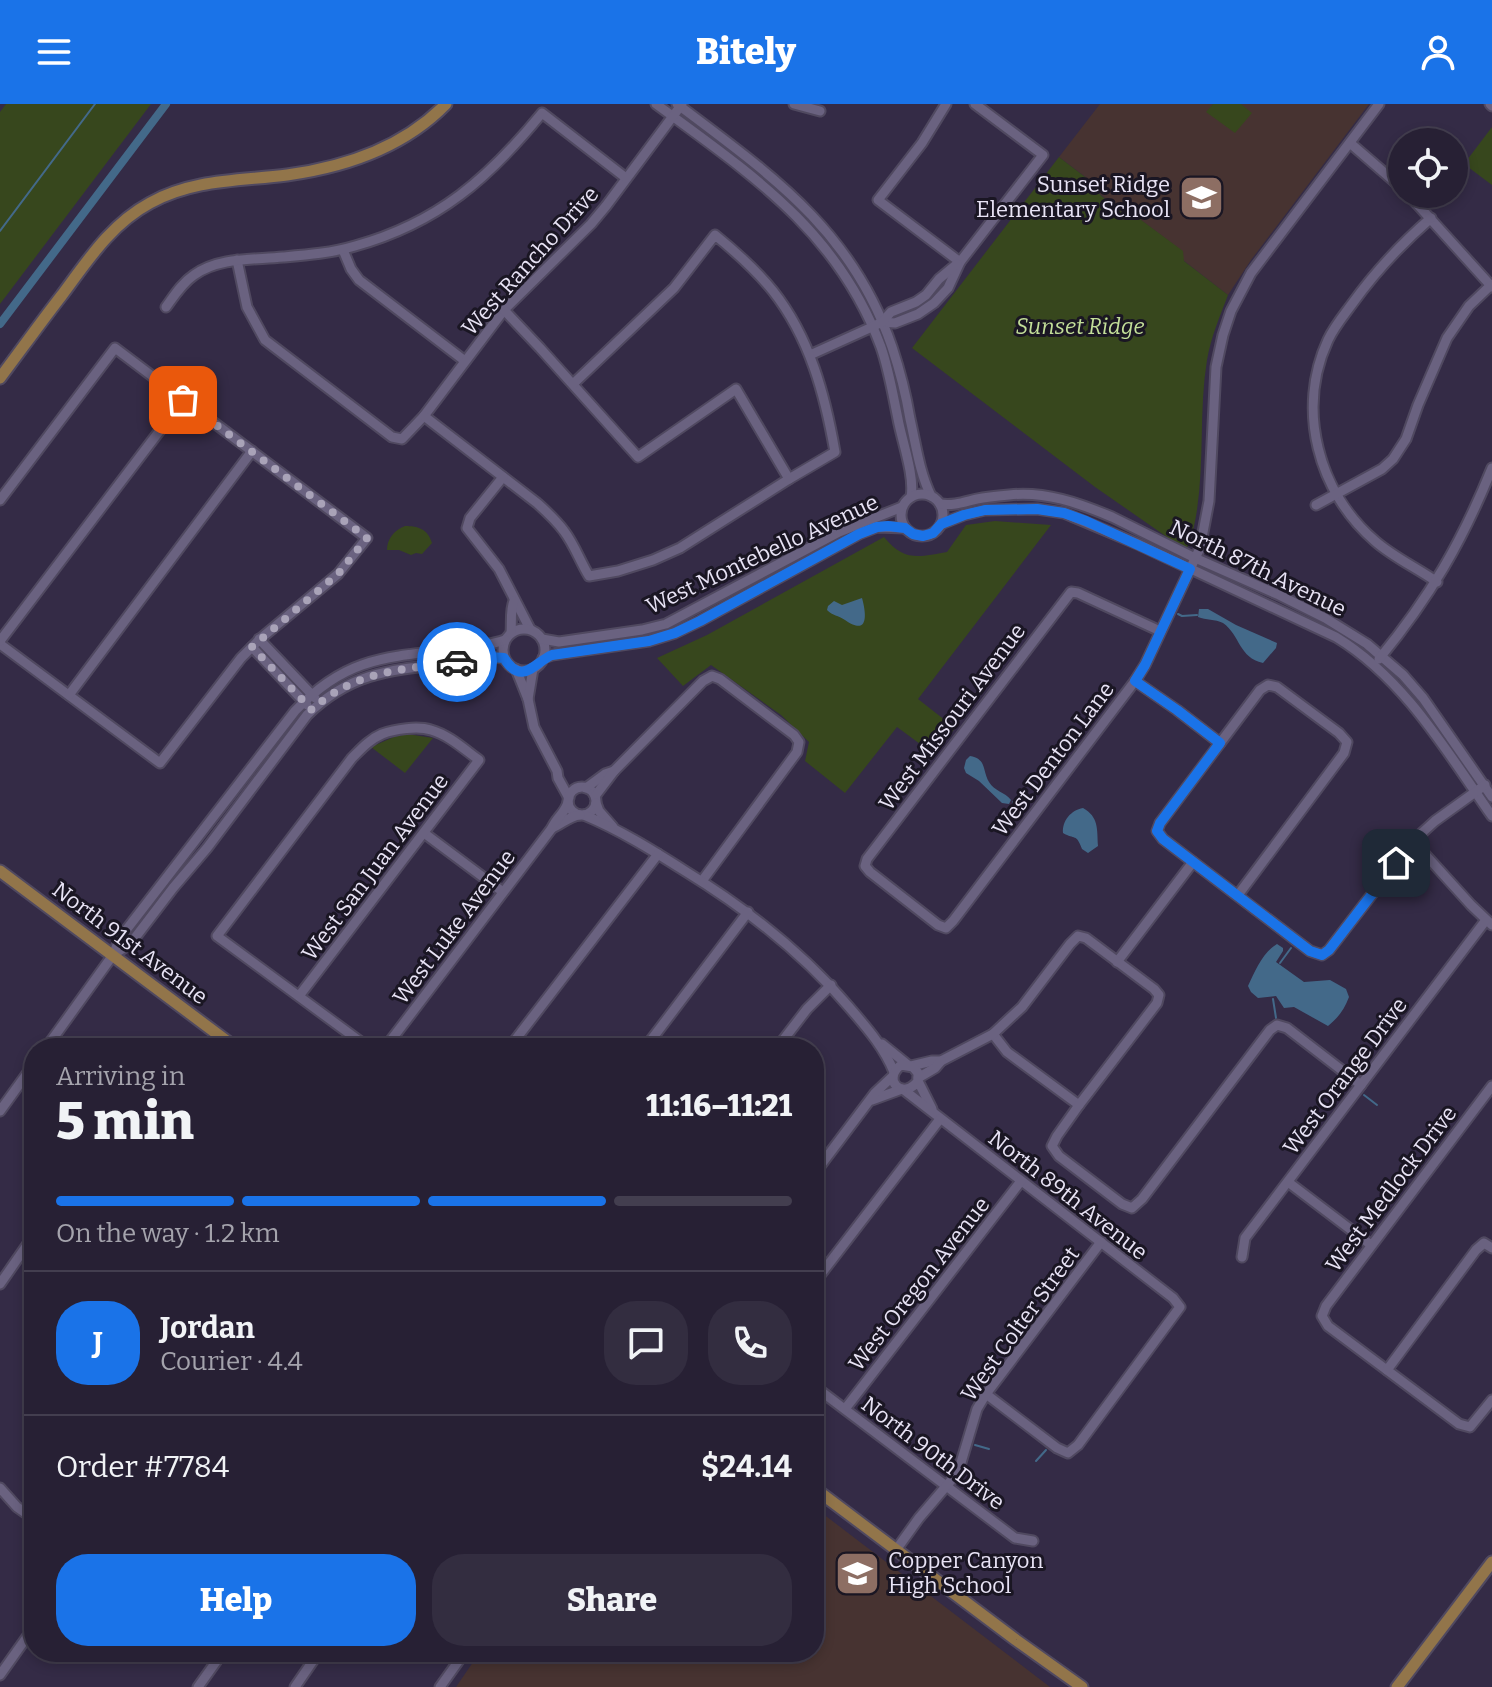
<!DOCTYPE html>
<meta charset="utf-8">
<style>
body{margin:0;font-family:Bitter,serif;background:#332d40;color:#f1f3f6;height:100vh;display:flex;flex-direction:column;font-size:30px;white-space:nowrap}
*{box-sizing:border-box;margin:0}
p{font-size:26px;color:#a4a3ac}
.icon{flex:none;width:44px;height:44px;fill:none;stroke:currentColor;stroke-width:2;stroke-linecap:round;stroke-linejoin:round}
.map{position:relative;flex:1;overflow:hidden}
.details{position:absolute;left:24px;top:934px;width:800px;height:624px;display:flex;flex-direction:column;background:#272034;border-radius:32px;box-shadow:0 4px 12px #0003,0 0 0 2px #433e4f}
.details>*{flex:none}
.controls{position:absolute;left:1388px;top:24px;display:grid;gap:16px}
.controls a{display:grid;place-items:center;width:80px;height:80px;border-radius:50%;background:#272034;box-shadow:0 4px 12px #0003,0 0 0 2px #433e4f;font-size:40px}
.pin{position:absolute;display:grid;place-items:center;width:68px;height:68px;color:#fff;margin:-34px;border-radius:16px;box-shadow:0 4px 12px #0006}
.courier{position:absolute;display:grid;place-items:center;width:80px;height:80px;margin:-40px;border:6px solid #1a73e8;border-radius:50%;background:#fff;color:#222;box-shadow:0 2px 10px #0007}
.headline em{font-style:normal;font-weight:800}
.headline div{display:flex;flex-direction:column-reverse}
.headline{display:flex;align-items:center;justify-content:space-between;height:136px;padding:0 32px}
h1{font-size:52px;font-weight:800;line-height:60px}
.bar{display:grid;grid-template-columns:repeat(4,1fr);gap:12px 8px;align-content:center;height:96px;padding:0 32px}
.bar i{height:10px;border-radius:6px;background:#433e4f}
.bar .active{background:#1a73e8}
.bar p{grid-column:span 4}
.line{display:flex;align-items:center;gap:20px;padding:0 32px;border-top:2px solid #433e4f}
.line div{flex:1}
.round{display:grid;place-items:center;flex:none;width:84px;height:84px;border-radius:32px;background:#332d40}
.button{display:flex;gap:16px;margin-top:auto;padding:16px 32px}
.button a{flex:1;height:92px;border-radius:32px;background:#1a73e8;color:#fff;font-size:32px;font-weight:800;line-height:92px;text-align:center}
.button a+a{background:#332d40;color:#f1f3f6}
header{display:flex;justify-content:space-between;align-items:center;height:104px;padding:0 32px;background:#1a73e8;color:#fff;font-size:36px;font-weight:800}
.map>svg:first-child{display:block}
</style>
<header><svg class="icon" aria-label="menu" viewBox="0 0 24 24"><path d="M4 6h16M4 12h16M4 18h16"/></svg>Bitely<svg class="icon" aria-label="person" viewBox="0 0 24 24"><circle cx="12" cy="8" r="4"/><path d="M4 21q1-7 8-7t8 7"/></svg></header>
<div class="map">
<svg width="1492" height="1583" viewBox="0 0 1492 1583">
<rect width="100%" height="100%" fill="#342b46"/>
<g fill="#473331">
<path d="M1100 0H1369L1251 156 1228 191 1183 156 1182 147 1129 107 1125 111 1087 79 1088 75 1059 53Z"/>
<path d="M814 1403 1050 1583H456L480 1548H814Z"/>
</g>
<g fill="#37471d">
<path d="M6 0H151L0 200V8Z"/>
<path d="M1213 0H1241L1252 9 1235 29 1206 8Z"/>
<path d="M1492 23V81L1464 60Z"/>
<path d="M1059 53 1089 76 1087 80 1125 111 1129 107 1183 147 1184 157 1228 191C1220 212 1211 233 1207 256 1197 317 1208 381 1189 441L1187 443 1176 442 1177 440 1095 383 912 244Z"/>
<path d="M995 417 1051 421 918 595 955 624 935 651 897 623 845 689 805 657 809 638 781 611 711 561 683 582 657 554 707 531 884 433C904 458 919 453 947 448L966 421Z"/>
<path d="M405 422C418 422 428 425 432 439L422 450 416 449 411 451 399 446H387C387 435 394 426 405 422Z"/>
<path d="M407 630 433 634 405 669 371 643 394 633Z"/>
</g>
<g fill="#436989">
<path d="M862 494C867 512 868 532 845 516 838 511 833 512 827 506L828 502 834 497 842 501Z"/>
<path d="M1199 505H1208L1236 521 1277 539 1276 544 1263 559C1239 554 1240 531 1223 519 1215 515 1206 516 1198 513Z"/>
<path d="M970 652C987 655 982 666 989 678 994 687 1005 688 1011 696L1009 700 1002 699 979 677 966 669 964 664 966 656Z"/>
<path d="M1083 704C1099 713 1097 725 1098 742L1088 749 1082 745C1076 729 1075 736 1063 729 1062 717 1071 706 1083 704Z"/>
<path d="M1277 840 1283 844V847L1276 858 1304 878 1330 876 1346 885 1349 893C1344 906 1338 914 1328 922L1294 903 1284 904 1276 892 1258 894 1251 888 1248 882C1255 867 1263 848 1277 840Z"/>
</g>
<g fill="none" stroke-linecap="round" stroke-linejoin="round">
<g stroke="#436989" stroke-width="2">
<path d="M0 127 95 0"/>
<path d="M1178 510 1182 512 1197 511"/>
<path d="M936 626 947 634"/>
<path d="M1013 698 1025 706"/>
<path d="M1280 859 1291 844"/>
<path d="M1273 895 1276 914"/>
<path d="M1364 991 1377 1001"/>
<path d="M1426 1029 1439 1038"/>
<path d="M975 1341 989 1345"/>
<path d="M1036 1357 1046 1346"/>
<path d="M990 1404 998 1392"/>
</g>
<path stroke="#436989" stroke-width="8" d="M0 220 166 0"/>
<defs>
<g id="minor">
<path d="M656 0C751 70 838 127 881 243 889 266 893 291 898 315 902 337 915 372 911 393"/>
<path d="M677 0C771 71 852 126 892 243 900 267 906 291 910 315 916 341 919 367 931 392"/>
<path d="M794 0 820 7"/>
<path d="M946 0 922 39 878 96 960 158"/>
<path d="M1490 0 1492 2"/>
<path d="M1350 39 1402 84"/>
<path d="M1408 90 1492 183"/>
<path d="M1431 114C1401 140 1375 168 1352 200 1344 211 1334 223 1328 236 1296 305 1318 388 1375 437 1393 453 1417 464 1437 478"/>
<path d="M343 146 351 165 359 176 465 257"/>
<path d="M237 156 247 203 265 236 392 333 402 335 424 312 504 206 591 120 606 102 682 0"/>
<path d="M166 203C174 192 182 179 194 171 219 153 253 156 283 153 307 151 332 149 355 142 438 119 489 74 542 9L626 74"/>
<path d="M504 206 540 244 638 353 736 285 789 375"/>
<path d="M882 218 895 219 918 210 934 199 948 184 960 158 1043 51 975 0"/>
<path d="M810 251 872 223 882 218 891 208 916 198 926 191 939 175 957 160"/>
<path d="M424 312 537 399C547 408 556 416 564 427 574 440 580 457 589 472L618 467 653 456 680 444 789 375 835 348C825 291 810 234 773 187 756 166 736 148 715 131L674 184 573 280"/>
<path d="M503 373 470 414 467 424 499 465 530 525"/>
<circle cx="922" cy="411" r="21"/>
<path d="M0 396 115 244 367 434 338 470 260 535 241 554 160 659 0 540"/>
<path d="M940 400C954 402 964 398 977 395 987 393 998 392 1009 391 1045 387 1079 399 1112 413L1195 454 1279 491 1325 514 1367 540 1403 571 1423 594 1492 693"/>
<path d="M1316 401 1382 365 1393 355 1406 335 1418 301 1447 234 1469 202 1490 182"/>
<path d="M941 420 964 411 985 406 1037 405 1064 409 1140 441 1336 533C1405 575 1447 648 1492 712"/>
<circle cx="524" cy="546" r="21"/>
<path d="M1160 527 1078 489 1071 488 867 755 865 762 870 768 938 821 946 824 953 817 1135 577 1145 561 1200 444 1209 397 1216 263 1223 231 1231 207 1251 169 1379 0"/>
<path d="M511 529C512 519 510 506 514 497"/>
<path d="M259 535 315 594"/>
<path d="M542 535 559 538 642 526 666 520 839 428 902 403"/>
<path d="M0 537 183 296"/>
<path d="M252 543 307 601"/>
<path d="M543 554 552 551 649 537 675 529 700 517 859 430 877 423 905 424"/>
<path d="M1379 555C1430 493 1462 438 1492 364"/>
<path d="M516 565 528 595 534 623 557 667 558 674 569 694"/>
<path d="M1135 577 1177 606 1220 639"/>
<path d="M69 591 252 347"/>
<path d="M528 595 533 565"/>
<circle cx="582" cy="697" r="14"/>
<path d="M586 684 605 670 614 667"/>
<path d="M595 692 614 667 703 577 712 572 720 575 794 631 799 638 797 648 702 777"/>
<path d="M596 699 599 707 613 723"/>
<path d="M584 711C620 726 652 746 685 767 747 805 802 848 849 903 867 924 884 943 894 968"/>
<path d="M552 724C562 720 569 712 580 711"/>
<path d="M424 729 503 788"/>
<path d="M1413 737 1471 801 1492 821"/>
<path d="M1238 791 1344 649 1347 638 1339 629 1277 583 1268 581 1260 586 1160 719 1157 727 1163 735 1310 847 1322 851 1329 846 1413 737 1435 717 1485 681"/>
<path d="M113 851 131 839 173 784 207 744 307 611C350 569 389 566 446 560 461 558 476 555 490 553L504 554"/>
<path d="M1117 858 1193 758"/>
<path d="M299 892 479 656C465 646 449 631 431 626 418 622 395 625 382 630 370 635 361 645 352 654L217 832 369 944"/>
<path d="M993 930 1007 948 1079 1001"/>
<path d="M882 940 908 961"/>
<path d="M46 944 113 851 120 834 295 607C344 555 383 553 450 546 469 544 487 542 505 536"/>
<path d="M385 944 552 724C556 714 566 708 568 698"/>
<path d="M509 944 658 750"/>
<path d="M645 944 748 808"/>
<path d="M777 944 807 905 831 881"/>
<path d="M911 962 932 957H941L993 930 1009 915 1022 903 1070 840 1078 832 1086 834 1154 885 1159 891 1157 899 1079 1001 1057 1032 1052 1042 1059 1052 1122 1100 1132 1104 1142 1095 1270 926 1277 921 1287 924 1361 981"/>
<path d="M918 974 935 964 941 957"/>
<path d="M918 977C903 997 881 976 901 961L913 963 918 969V977L932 1005"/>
<path d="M1492 982 1326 1202 1322 1212 1328 1222 1459 1320 1470 1323 1492 1296"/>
<path d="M904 986 1173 1194 1180 1203 1078 1341 1068 1349 1057 1344 986 1290"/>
<path d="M872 996 902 985"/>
<path d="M0 1007 34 960"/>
<path d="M814 1070 875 989 893 972"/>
<path d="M1288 1078 1371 1141"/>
<path d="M1242 1153 1245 1134 1486 816"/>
<path d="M814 1179 940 1015"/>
<path d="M0 1180 34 1131"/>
<path d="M1387 1266 1476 1146 1484 1139 1492 1144"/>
<path d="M814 1282 1015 1434 1033 1437"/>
<path d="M845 1305 1021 1077"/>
<path d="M0 1384 17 1403 34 1415"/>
<path d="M896 1446 919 1414 954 1373 960 1362 977 1305 986 1290 1101 1138"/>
<path d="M0 1571 34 1523"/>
<path d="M198 1583 223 1548"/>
<path d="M295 1583 319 1548"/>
<path d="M440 1583 465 1548"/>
</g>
<g id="major">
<path d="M0 274C21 246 41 218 62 191 88 156 111 120 150 99 193 75 240 77 287 71 346 63 404 43 446 0"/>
<path d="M0 767 236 944"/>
<path d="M814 1384 1016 1536 1082 1583"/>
<path d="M1397 1583 1492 1458"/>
</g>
</defs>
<use href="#minor" stroke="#504960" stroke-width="13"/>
<use href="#major" stroke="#504960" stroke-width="15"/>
<use href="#minor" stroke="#6a6280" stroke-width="9"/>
<use href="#major" stroke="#92754a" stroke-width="11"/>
</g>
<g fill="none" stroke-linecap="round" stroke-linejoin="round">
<path stroke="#a9a3b8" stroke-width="8" stroke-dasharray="0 14.4" d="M183 296 367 434 338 470 252 543 312 606C353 567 404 565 457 558"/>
<path stroke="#1a73e8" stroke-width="10" d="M457 558 490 553 504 554C522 583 535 558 552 551L649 537 675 529 700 517 859 430 877 423 888 422 905 424 913 430 923 432 933 429 941 420 964 411 985 406 1037 405 1064 409 1086 417 1190 465 1145 561 1135 577 1177 606 1220 639 1160 719 1157 727 1163 735 1310 847 1322 851 1329 846 1396 759"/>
</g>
<defs>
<symbol id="school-square" viewBox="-11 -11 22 22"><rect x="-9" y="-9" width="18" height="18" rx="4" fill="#8d6e63" stroke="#1a1623"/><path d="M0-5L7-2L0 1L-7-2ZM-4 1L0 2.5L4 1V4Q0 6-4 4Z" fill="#fff"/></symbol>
</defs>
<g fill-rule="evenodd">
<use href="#school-square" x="1176" y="68" width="51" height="51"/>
<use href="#school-square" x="832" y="1444" width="51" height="51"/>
</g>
<g text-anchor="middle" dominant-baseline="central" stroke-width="6" stroke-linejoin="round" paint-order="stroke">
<g font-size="22" fill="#e8e3f5" stroke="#1a1623" text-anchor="end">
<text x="1170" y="80">Sunset Ridge<tspan x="1170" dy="25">Elementary School</tspan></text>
<text x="888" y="1456" text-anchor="start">Copper Canyon<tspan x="888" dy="25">High School</tspan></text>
</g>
<g font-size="22" fill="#e8e3f5" stroke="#1a1623">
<text transform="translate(530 157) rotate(-48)">West Rancho Drive</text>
<text transform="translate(762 450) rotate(-25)">West Montebello Avenue</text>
<text transform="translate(1258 464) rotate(26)">North 87th Avenue</text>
<text transform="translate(952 613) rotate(-53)">West Missouri Avenue</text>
<text transform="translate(1053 655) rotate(-53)">West Denton Lane</text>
<text transform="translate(375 763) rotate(-53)">West San Juan Avenue</text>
<text transform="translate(454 823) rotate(-53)">West Luke Avenue</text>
<text transform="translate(130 839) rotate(37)">North 91st Avenue</text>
<text transform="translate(1345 972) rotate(-53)">West Orange Drive</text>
<text transform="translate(1391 1085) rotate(-53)">West Medlock Drive</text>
<text transform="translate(1068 1091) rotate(38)">North 89th Avenue</text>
<text transform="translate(919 1180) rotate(-52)">West Oregon Avenue</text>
<text transform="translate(1020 1220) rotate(-54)">West Colter Street</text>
<text transform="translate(933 1349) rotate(37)">North 90th Drive</text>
</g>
<g font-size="22" font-style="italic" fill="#c3df99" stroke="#1a1623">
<text x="1080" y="222">Sunset Ridge</text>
</g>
</g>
</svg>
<div class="controls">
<a><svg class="icon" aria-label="locate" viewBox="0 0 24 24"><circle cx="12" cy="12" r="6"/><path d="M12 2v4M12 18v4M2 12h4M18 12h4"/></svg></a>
</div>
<div class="pin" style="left:183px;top:296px;background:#ea580c"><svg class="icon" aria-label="bag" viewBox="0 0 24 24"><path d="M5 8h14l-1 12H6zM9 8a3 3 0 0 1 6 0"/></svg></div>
<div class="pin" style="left:1396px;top:759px;background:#1f2937"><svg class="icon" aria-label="home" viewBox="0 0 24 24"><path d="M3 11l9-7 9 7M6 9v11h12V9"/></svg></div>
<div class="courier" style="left:457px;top:558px"><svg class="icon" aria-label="car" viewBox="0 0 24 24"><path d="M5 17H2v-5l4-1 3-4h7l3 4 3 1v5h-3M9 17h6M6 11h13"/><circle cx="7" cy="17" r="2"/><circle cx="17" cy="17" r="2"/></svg></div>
<section class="details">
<div class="headline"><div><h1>5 min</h1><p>Arriving in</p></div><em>11:16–11:21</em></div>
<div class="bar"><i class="active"></i><i class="active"></i><i class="active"></i><i></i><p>On the way · 1.2 km</p></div>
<div class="line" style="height:144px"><b class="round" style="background:#1a73e8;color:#fff">J</b><div><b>Jordan</b><p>Courier · 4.4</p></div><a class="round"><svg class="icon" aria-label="chat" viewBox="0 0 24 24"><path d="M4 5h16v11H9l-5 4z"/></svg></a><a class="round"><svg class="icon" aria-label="phone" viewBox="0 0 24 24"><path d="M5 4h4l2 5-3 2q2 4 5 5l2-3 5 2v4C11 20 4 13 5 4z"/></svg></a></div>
<div class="line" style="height:104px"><div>Order #7784</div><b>$24.14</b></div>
<div class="button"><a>Help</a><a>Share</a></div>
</section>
</div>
